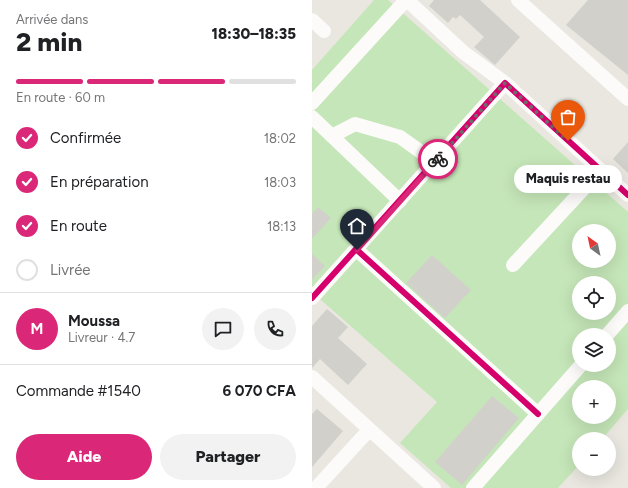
<!DOCTYPE html>
<html lang="fr">
<meta charset="utf-8">
<style>
body{margin:0;font-family:Figtree,sans-serif;background:#f2f2f2;color:#202124;height:100vh;display:flex;flex-direction:column;font-size:15px;white-space:nowrap}
*{box-sizing:border-box;margin:0}
p{font-size:13px;color:#757577}
.icon{flex:none;width:22px;height:22px;fill:none;stroke:currentColor;stroke-width:2;stroke-linecap:round;stroke-linejoin:round}
.map{position:relative;flex:1;overflow:hidden}
.details{display:flex;flex-direction:column;background:#fff;width:312px}
.details>*{flex:none}
.needle{width:26px;rotate:327deg}
.controls{position:absolute;left:260px;top:224px;display:grid;gap:8px}
.controls a{display:grid;place-items:center;width:44px;height:44px;border-radius:50%;background:#fff;box-shadow:0 4px 16px #0002;font-size:20px}
.pin{position:absolute;display:grid;place-items:center;width:34px;height:34px;color:#fff;margin:-41px -17px;border-radius:50% 50% 50% 0;rotate:-45deg;box-shadow:0 0 4px #0007}
.pin .icon{rotate:45deg}
.courier{position:absolute;display:grid;place-items:center;width:40px;height:40px;margin:-20px;border:3px solid #db2777;border-radius:50%;background:#fff;color:#222;box-shadow:0 1px 5px #0007}
.bubble{position:absolute;height:28px;border-radius:14px;background:#fff;box-shadow:0 4px 16px #0002;font-size:13px;font-weight:800;line-height:28px;text-align:center}
.headline em{font-style:normal;font-weight:800}
.headline div{display:flex;flex-direction:column-reverse}
.headline{display:flex;align-items:center;justify-content:space-between;height:68px;padding:0 16px}
h1{font-size:26px;font-weight:800;line-height:30px}
.bar{display:grid;grid-template-columns:repeat(4,1fr);gap:6px 4px;align-content:center;height:48px;padding:0 16px}
.bar i{height:5px;border-radius:3px;background:#e0e0e0}
.bar .active{background:#db2777}
.bar p{grid-column:span 4}
.line{display:flex;align-items:center;gap:10px;padding:0 16px;border-top:1px solid #e0e0e0}
.line div{flex:1}
.round{display:grid;place-items:center;flex:none;width:42px;height:42px;border-radius:21px;background:#f2f2f2}
ol{padding:0 16px;list-style:none}
li{display:flex;align-items:center;gap:12px;height:44px}
li p{margin-inline-start:auto}
li .icon{padding:4px;border-radius:50%;background:#db2777;color:#fff;stroke-width:4}
li:last-child{color:#757577}
li i{width:22px;height:22px;border:2px solid #e0e0e0;border-radius:50%}
.action{display:flex;gap:8px;margin-top:auto;padding:8px 16px}
.action a{flex:1;height:46px;border-radius:24px;background:#db2777;color:#fff;font-size:16px;font-weight:800;line-height:46px;text-align:center}
.action a+a{background:#f2f2f2;color:#202124}
main{display:flex;flex:1;min-height:0}
.map>svg:first-child{display:block}
</style>
<main>
<section class="details">
<div class="headline"><div><h1>2 min</h1><p>Arrivée dans</p></div><em>18:30–18:35</em></div>
<div class="bar"><i class="active"></i><i class="active"></i><i class="active"></i><i></i><p>En route · 60 m</p></div>
<ol>
<li><svg class="icon" aria-label="check" viewBox="0 0 24 24"><path d="M5 12l5 5 9-10"/></svg>Confirmée<p>18:02</p></li>
<li><svg class="icon" aria-label="check" viewBox="0 0 24 24"><path d="M5 12l5 5 9-10"/></svg>En préparation<p>18:03</p></li>
<li><svg class="icon" aria-label="check" viewBox="0 0 24 24"><path d="M5 12l5 5 9-10"/></svg>En route<p>18:13</p></li>
<li><i></i>Livrée</li>
</ol>
<div class="line" style="height:72px"><b class="round" style="background:#db2777;color:#fff">M</b><div><b>Moussa</b><p>Livreur · 4.7</p></div><a class="round"><svg class="icon" aria-label="chat" viewBox="0 0 24 24"><path d="M4 5h16v11H9l-5 4z"/></svg></a><a class="round"><svg class="icon" aria-label="phone" viewBox="0 0 24 24"><path d="M5 4h4l2 5-3 2q2 4 5 5l2-3 5 2v4C11 20 4 13 5 4z"/></svg></a></div>
<div class="line" style="height:52px"><div>Commande #1540</div><b>6 070 CFA</b></div>
<div class="action"><a>Aide</a><a>Partager</a></div>
</section>
<div class="map">
<svg width="316" height="488" viewBox="0 0 316 488">
<rect width="100%" height="100%" fill="#e9e7e0"/>
<path fill="#c5e6b8" fill-rule="evenodd" d="M62 0H76L316 212V409L290 439H267V465L246 488H139L88 443 125 402 0 292V70ZM267 231H297V261H267ZM267 283H297V313H267ZM267 335H297V365H267ZM267 387H297V417H267Z"/>
<g fill="#d2d0cb">
<path d="M122 0H168L208 37 183 65 162 47 172 37 148 15 144 19 141 17 136 23 117 6Z"/>
<path d="M276 0H316V75L254 25Z"/>
<path d="M316 142V173L301 159Z"/>
<path d="M6 207 19 218 0 239V214Z"/>
<path d="M0 254 13 266 0 280Z"/>
<path d="M120 255 159 290 133 318 94 283Z"/>
<path d="M15 309 36 327 26 338 55 364 36 385 8 359 0 368V326Z"/>
<path d="M180 396 207 418 150 485 123 462Z"/>
<path d="M5 409 31 431 0 467V414Z"/>
</g>
<g fill="none" stroke-linecap="round" stroke-linejoin="round">
<g stroke="#fcfbfa" stroke-width="14">
<path d="M95 0 151 52 193 83"/>
<path d="M206 0 316 99"/>
<path d="M0 20 12 31"/>
<path d="M0 103 94 0"/>
<path d="M0 117 88 201"/>
<path d="M20 136 43 124 88 137 123 162"/>
<path d="M45 250 226 414"/>
<path d="M201 265 289 170"/>
<path d="M0 298 193 83 316 195"/>
<path d="M295 335 316 311"/>
<path d="M0 377 122 488"/>
<path d="M4 488 57 430"/>
<path d="M161 488 269 365"/>
</g>
<defs>
<g id="cycleway">
<path d="M45 250 226 414"/>
<path d="M0 298 193 83 316 195"/>
</g>
</defs>
<use href="#cycleway" stroke="#fff" stroke-width="8"/>
<use href="#cycleway" stroke="#d6006c" stroke-width="6"/>
</g>
<g fill="none" stroke-linecap="round" stroke-linejoin="round">
<path stroke="#6e6d6a" stroke-width="4" stroke-dasharray="0 7.2" d="M126 159 193 83 256 141"/>
<path stroke="#db2777" stroke-width="5" d="M45 250 126 159"/>
</g>
</svg>
<div class="controls">
<a><svg class="needle" viewBox="-14 -14 28 28"><path d="M0-13l5 13h-10z" fill="#e53935"/><path d="M0 13l5-13h-10z" fill="#757577"/></svg></a>
<a><svg class="icon" aria-label="locate" viewBox="0 0 24 24"><circle cx="12" cy="12" r="6"/><path d="M12 2v4M12 18v4M2 12h4M18 12h4"/></svg></a>
<a><svg class="icon" aria-label="layers" viewBox="0 0 24 24"><path d="M12 4l9 5-9 5-9-5zM3 14l9 5 9-5"/></svg></a>
<a>+</a>
<a>−</a>
</div>
<div class="pin" style="left:256px;top:141px;background:#ea580c"><svg class="icon" aria-label="bag" viewBox="0 0 24 24"><path d="M5 8h14l-1 12H6zM9 8a3 3 0 0 1 6 0"/></svg></div>
<div class="pin" style="left:45px;top:250px;background:#1f2937"><svg class="icon" aria-label="home" viewBox="0 0 24 24"><path d="M3 11l9-7 9 7M6 9v11h12V9"/></svg></div>
<div class="courier" style="left:126px;top:159px"><svg class="icon" aria-label="bike" viewBox="0 0 24 24"><circle cx="6" cy="16" r="4"/><circle cx="18" cy="16" r="4"/><path d="M6 16l4-8h5l3 8M10 8l3 8H6M13 5h3"/></svg></div>
<div class="bubble" style="left:202px;top:165px;width:108px">Maquis restau</div>
</div>
</main>
